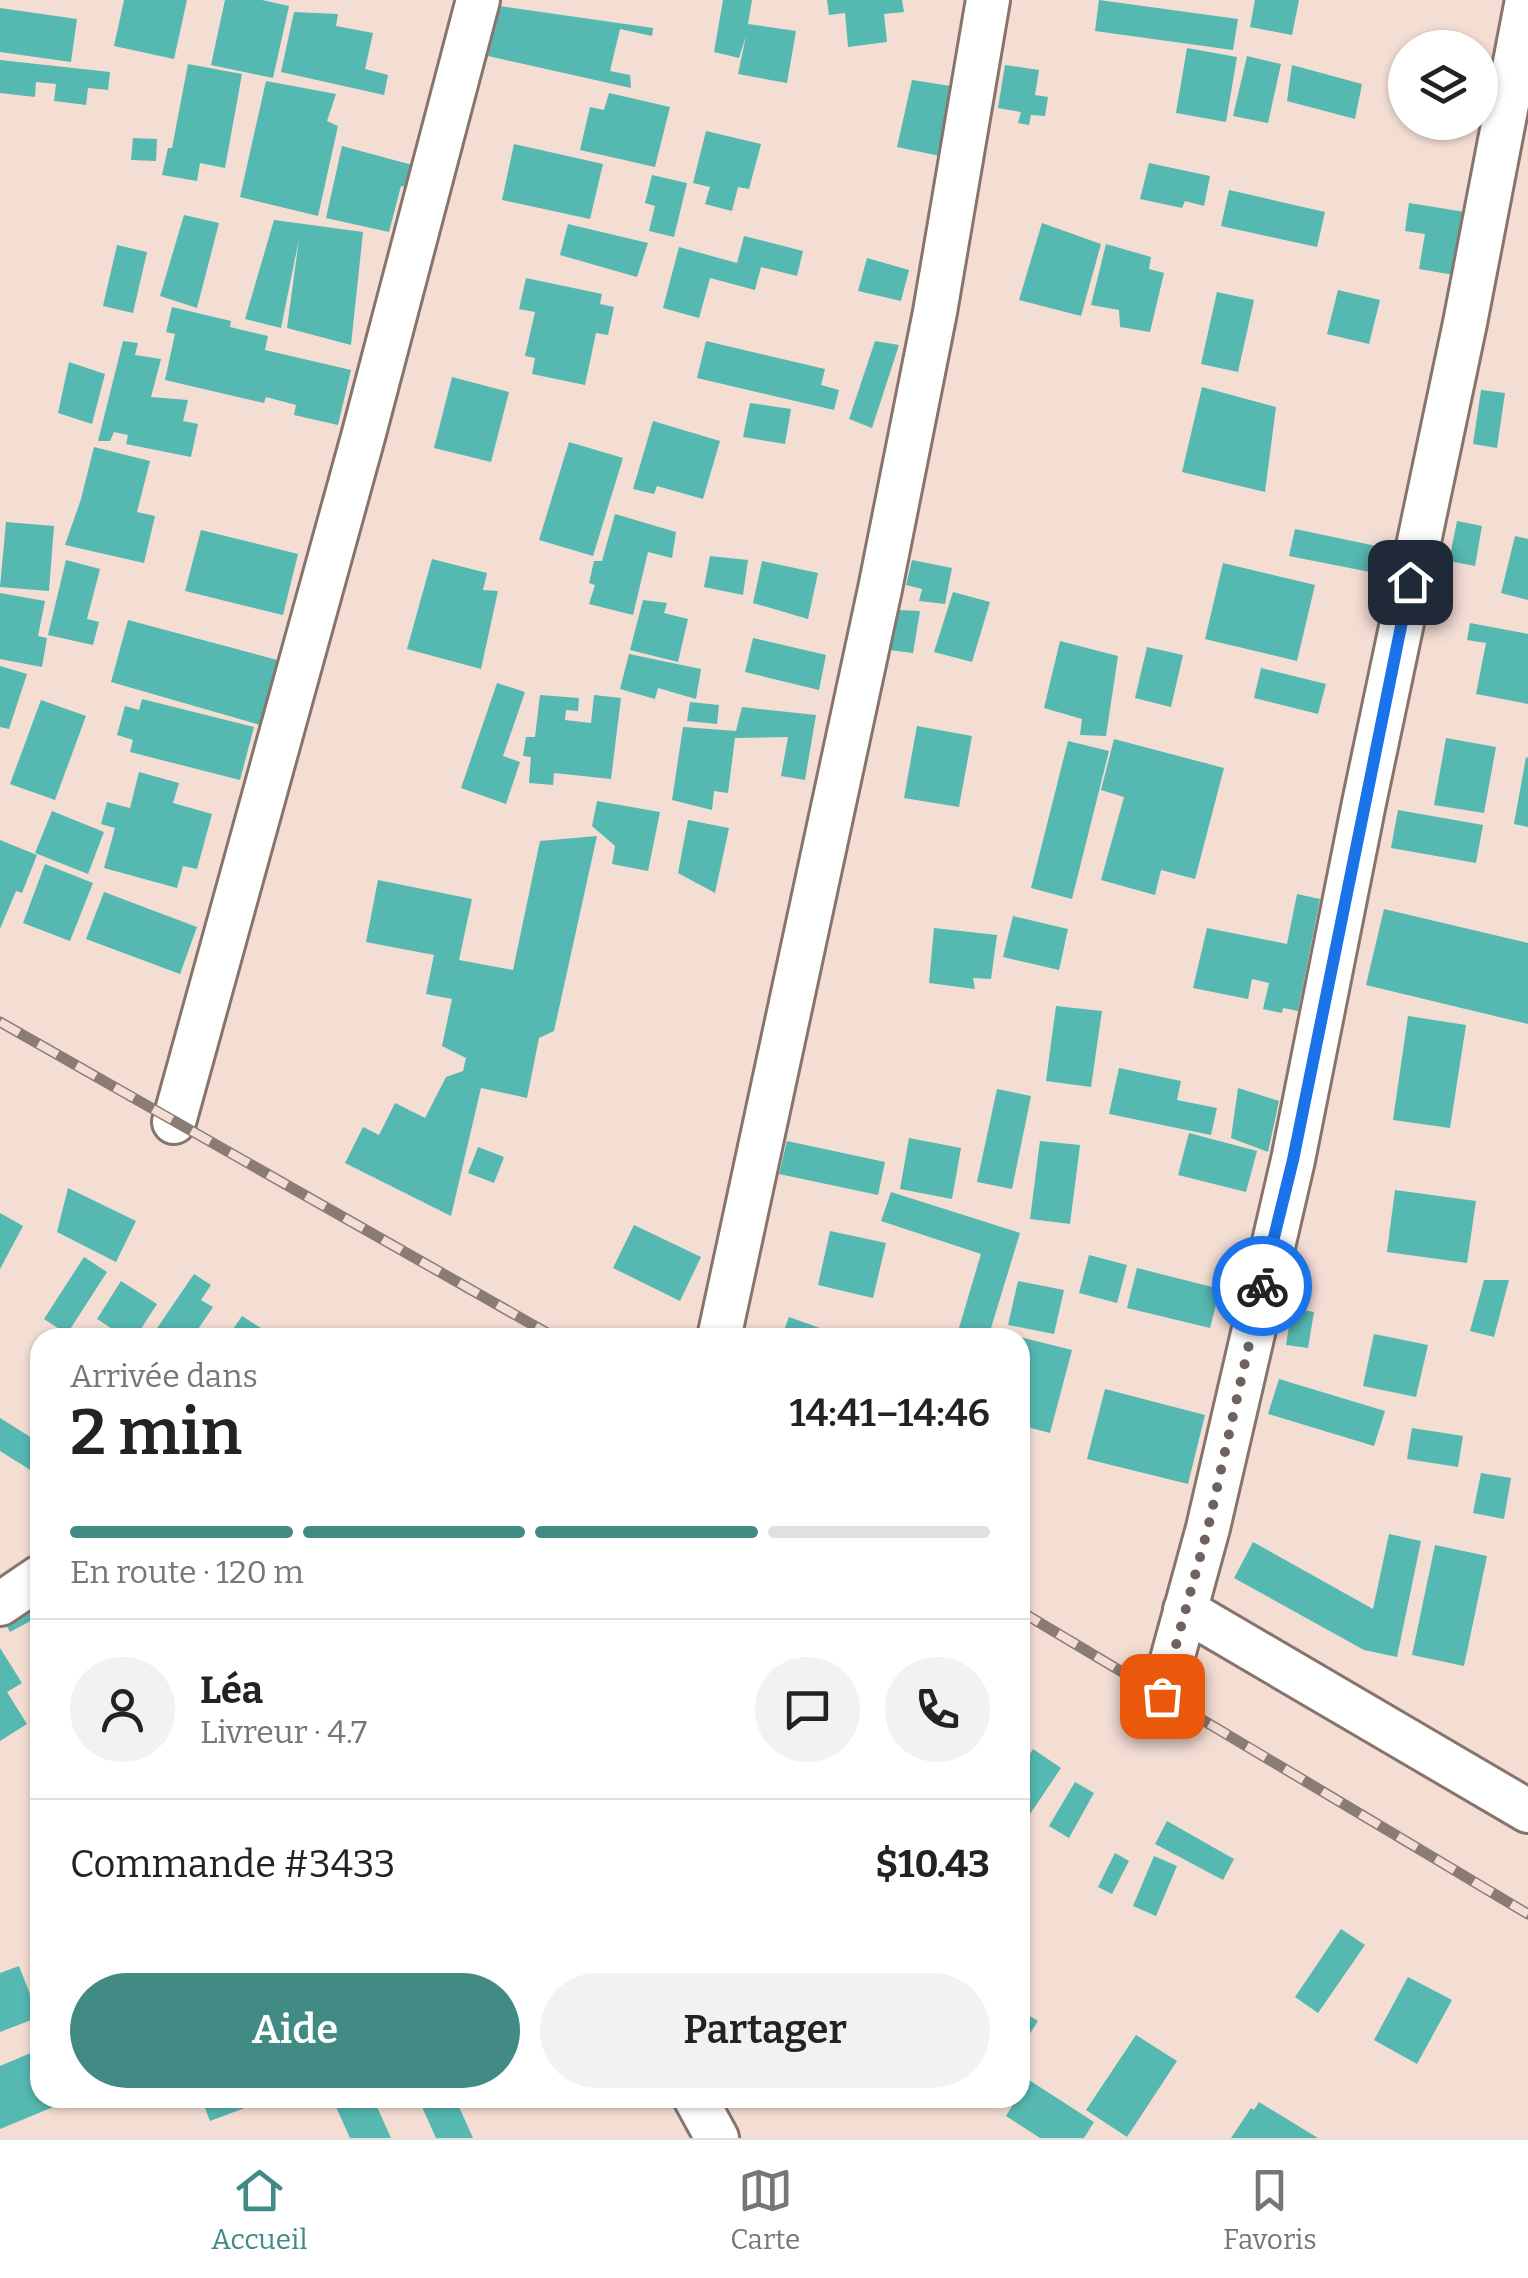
<!DOCTYPE html>
<html lang="fr">
<meta charset="utf-8">
<style>
body{margin:0;font-family:Bitter,serif;background:#f2f2f2;color:#222;height:100vh;display:flex;flex-direction:column;font-size:38px;white-space:nowrap}
*{box-sizing:border-box;margin:0}
p{font-size:32px;color:#767676}
.icon{flex:none;width:55px;height:55px;fill:none;stroke:currentColor;stroke-width:2;stroke-linecap:round;stroke-linejoin:round}
.map{position:relative;flex:1;overflow:hidden}
.details{position:absolute;left:30px;top:1328px;width:1000px;height:780px;display:flex;flex-direction:column;background:#fff;border-radius:30px;box-shadow:0 2px 8px #0004}
.details>*{flex:none}
.tools{position:absolute;left:1388px;top:30px;display:grid;gap:20px}
.tools a{display:grid;place-items:center;width:110px;height:110px;border-radius:50%;background:#fff;box-shadow:0 2px 8px #0004;font-size:50px}
.pin{position:absolute;display:grid;place-items:center;width:85px;height:85px;color:#fff;margin:-42px;border-radius:20px;box-shadow:0 5px 15px #0006}
.courier{position:absolute;display:grid;place-items:center;width:100px;height:100px;margin:-50px;border:8px solid #1a73e8;border-radius:50%;background:#fff;color:#222;box-shadow:0 2px 12px #0007}
.summary em{font-style:normal;font-weight:600}
.summary div{display:flex;flex-direction:column-reverse}
.summary{display:flex;align-items:center;justify-content:space-between;height:170px;padding:0 40px}
h1{font-size:65px;font-weight:600;line-height:75px}
.bar{display:grid;grid-template-columns:repeat(4,1fr);gap:15px 10px;align-content:center;height:120px;padding:0 40px}
.bar i{height:12px;border-radius:8px;background:#e0e0e0}
.bar .active{background:#428a84}
.bar p{grid-column:span 4}
.line{display:flex;align-items:center;gap:25px;padding:0 40px;border-top:2px solid #e0e0e0}
.line div{flex:1}
.round{display:grid;place-items:center;flex:none;width:105px;height:105px;border-radius:52px;background:#f2f2f2}
.cta{display:flex;gap:20px;margin-top:auto;padding:20px 40px}
.cta a{flex:1;height:115px;border-radius:60px;background:#428a84;color:#fff;font-size:40px;font-weight:600;line-height:115px;text-align:center}
.cta a+a{background:#f2f2f2;color:#222}
.tab-bar{display:flex;justify-content:space-around;align-items:center;height:140px;border-top:2px solid #e0e0e0;background:#fff;font-size:28px;color:#767676}
.tab-bar a{display:grid;justify-items:center;gap:5px}
.tab-bar .active{color:#428a84}
.map>svg:first-child{display:block}
</style>
<div class="map">
<svg width="1528" height="2138" viewBox="0 0 1528 2138">
<rect width="100%" height="100%" fill="#f4ded4"/>
<g fill="#55b8b1">
<path d="M124 0H187L174 59 114 46Z"/>
<path d="M225 0H262L289 6 273 78 211 65Z"/>
<path d="M723 0H752L748 24 796 31 787 83 738 74 746 36 739 58 714 52Z"/>
<path d="M827 0H902L904 12 884 14 887 42 848 47 845 13 829 15Z"/>
<path d="M1099 0 1238 19 1233 50 1095 31Z"/>
<path d="M1255 0H1299L1292 35 1250 27Z"/>
<path d="M500 6 653 28 652 36 620 29 610 71 630 75 631 88 488 56Z"/>
<path d="M0 8 77 19 71 62 0 52Z"/>
<path d="M294 12 338 14 336 26 373 33 365 69 388 75 384 95 281 72Z"/>
<path d="M1187 48 1237 57 1226 122 1176 113Z"/>
<path d="M1247 56 1281 64 1268 123 1233 116Z"/>
<path d="M0 60 110 72 108 90 88 88 86 105 54 101 56 84 36 82 35 97 0 93Z"/>
<path d="M188 64 242 74 225 168 200 163 197 181 162 175 168 148H172Z"/>
<path d="M1005 65 1039 70 1035 95 1048 97 1045 116 1031 115 1029 125 1018 123 1021 112 998 108Z"/>
<path d="M1292 65 1362 84 1355 119 1287 101Z"/>
<path d="M912 80 951 86 940 156 897 147Z"/>
<path d="M266 81 336 94 327 121 338 126 318 216 240 197Z"/>
<path d="M609 93 670 107 655 167 580 150 590 107 604 110Z"/>
<path d="M706 131 761 144 749 189 738 187 732 211 705 204 710 187 693 183Z"/>
<path d="M133 138 157 139 156 161 131 160Z"/>
<path d="M514 144 603 164 590 219 502 200Z"/>
<path d="M342 146 416 166 410 188 401 186 389 232 326 218Z"/>
<path d="M1149 163 1210 176 1204 206 1185 201 1182 208 1140 199Z"/>
<path d="M652 175 687 183 674 237 649 231 655 206 645 203Z"/>
<path d="M1229 190 1325 212 1317 247 1221 226Z"/>
<path d="M1409 203 1465 212 1454 275 1419 269 1425 234 1405 231Z"/>
<path d="M184 215 219 223 197 308 160 296Z"/>
<path d="M274 220 363 232 351 345 287 328 299 239 281 328 245 319Z"/>
<path d="M1042 223 1101 244 1081 316 1019 300Z"/>
<path d="M568 224 648 243 637 277 560 255Z"/>
<path d="M744 236 803 251 797 276 761 267 755 290 710 278 699 318 663 308 679 247 737 263Z"/>
<path d="M1106 244 1151 257 1149 269 1164 273 1150 332 1120 327 1119 310 1091 305Z"/>
<path d="M117 245 147 252 133 313 103 306Z"/>
<path d="M867 258 909 270 901 301 858 291Z"/>
<path d="M526 278 602 294 600 304 614 307 608 335 596 333 585 385 532 374 535 358 525 356 535 312 519 309Z"/>
<path d="M1338 290 1380 300 1369 344 1327 334Z"/>
<path d="M1217 292 1254 300 1238 372 1201 364Z"/>
<path d="M172 307 231 321 230 327 268 336 265 350 351 370 338 425 294 415 296 405 266 397 264 403 165 380 175 334 166 332Z"/>
<path d="M123 341 138 343 135 355 161 359 151 397 188 400 183 421 198 424 191 457 126 444 128 435 114 432 110 441H98Z"/>
<path d="M706 341 825 369 821 385 839 390 834 410 697 378Z"/>
<path d="M875 341 899 345 872 428 849 419Z"/>
<path d="M69 362 105 374 92 424 58 413Z"/>
<path d="M452 377 509 392 491 462 434 448Z"/>
<path d="M1202 387 1276 407 1265 492 1182 472Z"/>
<path d="M1481 390 1505 393 1497 448 1473 444Z"/>
<path d="M750 403 791 409 785 444 743 437Z"/>
<path d="M653 421 720 441 703 499 657 486 654 494 633 489Z"/>
<path d="M569 442 623 458 593 556 539 540Z"/>
<path d="M94 447 150 461 137 512 155 516 144 563 65 545 81 499Z"/>
<path d="M615 514 676 532 672 558 648 552 633 615 589 604 595 585 589 583 594 561H602Z"/>
<path d="M1457 521 1482 526 1475 566 1449 561Z"/>
<path d="M6 522 54 526 49 591 0 587Z"/>
<path d="M1295 529 1376 546 1370 572 1289 556Z"/>
<path d="M201 530 298 554 283 615 185 591Z"/>
<path d="M1515 536 1528 539V600L1501 593Z"/>
<path d="M710 556 748 560 743 595 704 587Z"/>
<path d="M432 559 487 573 483 590 498 591 481 669 407 649Z"/>
<path d="M66 560 100 569 87 619 99 622 93 645 48 635Z"/>
<path d="M912 560 952 568 945 604 919 601 922 589 906 585Z"/>
<path d="M762 561 818 573 808 619 753 603Z"/>
<path d="M1223 563 1315 585 1297 661 1205 639Z"/>
<path d="M953 592 990 602 972 662 934 652Z"/>
<path d="M0 593 45 601 38 636 47 638 42 667 0 659Z"/>
<path d="M643 600 667 603 664 613 688 619 678 662 630 650Z"/>
<path d="M898 610 920 611 913 653 889 650Z"/>
<path d="M128 620 281 661 267 727 111 682Z"/>
<path d="M1470 623 1528 634V704L1476 694 1486 643 1467 640Z"/>
<path d="M753 638 826 655 819 690 745 672Z"/>
<path d="M1060 641 1118 656 1106 736 1080 735 1082 719 1044 708Z"/>
<path d="M1147 647 1183 655 1171 707 1135 698Z"/>
<path d="M629 654 701 669 696 699 658 688 655 699 620 689Z"/>
<path d="M0 666 27 674 9 729 0 727Z"/>
<path d="M1261 668 1326 684 1318 714 1254 698Z"/>
<path d="M497 683 525 692 503 756 520 762 506 804 461 788Z"/>
<path d="M540 695 579 698 578 711 566 710 565 720 591 723 594 695 621 698 611 779 554 773 553 785 529 783 531 757 523 756 526 737H535Z"/>
<path d="M142 699 254 727 240 780 130 752 133 740 117 735 125 706 139 710Z"/>
<path d="M41 700 86 716 55 800 10 784Z"/>
<path d="M690 702 719 705 717 724 687 721Z"/>
<path d="M742 707 816 715 805 780 781 776 788 737 735 738 728 793 714 791 712 810 672 800 683 727 736 731Z"/>
<path d="M917 726 972 736 959 807 904 798Z"/>
<path d="M1446 738 1496 747 1484 813 1434 805Z"/>
<path d="M1114 739 1224 768 1195 879 1161 870 1155 895 1101 880 1124 797 1101 790Z"/>
<path d="M1068 741 1109 751 1072 899 1031 888Z"/>
<path d="M1526 757 1528 758V827L1514 824Z"/>
<path d="M139 772 179 783 173 803 212 814 197 869 183 866 177 888 104 868 115 828 101 824 107 802 130 808Z"/>
<path d="M597 801 660 812 648 871 612 864 615 846 592 826Z"/>
<path d="M1398 810 1483 825 1476 863 1391 848Z"/>
<path d="M52 811 104 832 88 874 35 853Z"/>
<path d="M688 820 729 828 715 893 678 873Z"/>
<path d="M597 836 554 1031 539 1038 527 1098 481 1088 451 1216 345 1163 363 1127 379 1135 395 1103 425 1118 446 1077 463 1071 466 1058 442 1046 452 999 426 994 434 955 366 942 378 880 472 899 459 960 513 970 540 841Z"/>
<path d="M0 840 37 855 22 893 16 891 0 929Z"/>
<path d="M45 864 93 883 70 941 23 923Z"/>
<path d="M104 892 197 927 180 974 86 939Z"/>
<path d="M1297 894 1320 899 1298 1011 1283 1008 1282 1013 1263 1009 1269 983 1252 979 1248 999 1193 988 1207 928 1287 944Z"/>
<path d="M1384 909 1528 943V1024L1366 985Z"/>
<path d="M1013 916 1068 929 1059 970 1003 957Z"/>
<path d="M934 928 997 935 991 979 973 978 975 989 929 983Z"/>
<path d="M1056 1006 1102 1011 1091 1087 1046 1081Z"/>
<path d="M1408 1016 1466 1025 1450 1128 1393 1120Z"/>
<path d="M1119 1068 1181 1081 1177 1100 1217 1108 1211 1135 1109 1114Z"/>
<path d="M1238 1088 1279 1101 1268 1152 1231 1138Z"/>
<path d="M997 1089 1031 1096 1012 1189 977 1182Z"/>
<path d="M1189 1133 1257 1151 1246 1192 1178 1175Z"/>
<path d="M909 1138 961 1148 952 1199 900 1189Z"/>
<path d="M787 1141 885 1162 878 1195 779 1174Z"/>
<path d="M1040 1141 1080 1145 1070 1224 1030 1219Z"/>
<path d="M478 1147 504 1157 494 1183 468 1173Z"/>
<path d="M68 1188 136 1221 116 1262 57 1232Z"/>
<path d="M1395 1190 1476 1201 1467 1263 1387 1252Z"/>
<path d="M891 1192 1020 1233 988 1338H956L981 1254 881 1221Z"/>
<path d="M0 1213 23 1226 0 1269Z"/>
<path d="M634 1225 701 1257 680 1301 613 1268Z"/>
<path d="M830 1231 886 1243 873 1298 818 1285Z"/>
<path d="M1089 1255 1127 1265 1117 1303 1079 1293Z"/>
<path d="M84 1257 107 1272 67 1334 44 1319Z"/>
<path d="M1137 1268 1220 1289 1210 1328 1127 1308Z"/>
<path d="M194 1274 211 1285 201 1300 213 1307 192 1338H158L153 1334Z"/>
<path d="M1484 1280H1509L1494 1337 1470 1331Z"/>
<path d="M121 1281 157 1304 135 1338H126L97 1319Z"/>
<path d="M1018 1281 1064 1290 1054 1334 1008 1325Z"/>
<path d="M1292 1308 1314 1312 1308 1348 1286 1345Z"/>
<path d="M242 1316 267 1332 264 1338H227Z"/>
<path d="M789 1317 845 1337V1338H781Z"/>
<path d="M1374 1334 1428 1345 1416 1397 1363 1386Z"/>
<path d="M1020 1337 1072 1350 1050 1433 1020 1425Z"/>
<path d="M1279 1379 1385 1411 1374 1446 1268 1414Z"/>
<path d="M1105 1389 1205 1415 1188 1484 1087 1459Z"/>
<path d="M0 1418 40 1443V1476L0 1451Z"/>
<path d="M1412 1428 1463 1436 1458 1467 1407 1459Z"/>
<path d="M1481 1473 1511 1478 1504 1519 1473 1513Z"/>
<path d="M1389 1534 1421 1541 1397 1657 1364 1650 1234 1578 1253 1542 1373 1609Z"/>
<path d="M1435 1545 1487 1556 1464 1666 1412 1655Z"/>
<path d="M40 1593V1630L34 1619 10 1632 1 1616Z"/>
<path d="M0 1648 22 1683 7 1692 27 1724 0 1741Z"/>
<path d="M1033 1749 1061 1768 1028 1817 1020 1812V1770Z"/>
<path d="M1075 1782 1094 1793 1069 1838 1049 1826Z"/>
<path d="M1167 1821 1234 1859 1223 1880 1155 1844Z"/>
<path d="M1115 1853 1129 1861 1112 1894 1098 1887Z"/>
<path d="M1154 1856 1177 1866 1156 1916 1133 1906Z"/>
<path d="M1341 1929 1365 1945 1318 2013 1295 1997Z"/>
<path d="M19 1966 39 2017 0 2032V1973Z"/>
<path d="M1408 1977 1452 2000 1417 2064 1374 2040Z"/>
<path d="M1020 2010 1038 2021 1020 2049Z"/>
<path d="M1136 2035 1177 2061 1127 2137 1086 2110Z"/>
<path d="M40 2049V2098H75L0 2129V2066Z"/>
<path d="M1029 2080 1094 2122 1084 2138H1040L1006 2116 1017 2098H1020V2094Z"/>
<path d="M218 2098H271L210 2121 203 2103Z"/>
<path d="M332 2098H373L391 2138H350Z"/>
<path d="M418 2098H455L473 2138H436Z"/>
<path d="M1259 2102 1318 2138H1231L1251 2108 1254 2110Z"/>
</g>
<g fill="none" stroke-linecap="round" stroke-linejoin="round">
<defs>
<g id="minor">
<path d="M174 1122 363 437 478 0"/>
<path d="M719 1338 880 589 935 312 988 0"/>
<path d="M0 1604 40 1577"/>
<path d="M1185 1610 1528 1811"/>
<path d="M1162 1696 1208 1528 1293 1160 1364 803 1465 323 1527 0"/>
<path d="M695 2098 717 2138"/>
</g>
</defs>
<use href="#minor" stroke="#87746b" stroke-width="48"/>
<use href="#minor" stroke="#fff" stroke-width="42"/>
<defs>
<g id="rail">
<path d="M0 1022 556 1338"/>
<path d="M1020 1611 1528 1914"/>
</g>
</defs>
<use href="#rail" stroke="#8a7b75" stroke-width="11"/>
<use href="#rail" stroke="#f4ded4" stroke-width="8" stroke-dasharray="22" stroke-linecap="butt"/>
</g>
<g fill="none" stroke-linecap="round" stroke-linejoin="round">
<path stroke="#6f625c" stroke-width="10" stroke-dasharray="0 18" d="M1162 1696 1208 1528 1262 1286"/>
<path stroke="#1a73e8" stroke-width="12" d="M1262 1286 1293 1160 1410 582"/>
</g>
</svg>
<div class="tools">
<a><svg class="icon" aria-label="layers" viewBox="0 0 24 24"><path d="M12 4l9 5-9 5-9-5zM3 14l9 5 9-5"/></svg></a>
</div>
<div class="pin" style="left:1162px;top:1696px;background:#ea580c"><svg class="icon" aria-label="bag" viewBox="0 0 24 24"><path d="M5 8h14l-1 12H6zM9 8a3 3 0 0 1 6 0"/></svg></div>
<div class="pin" style="left:1410px;top:582px;background:#1f2937"><svg class="icon" aria-label="home" viewBox="0 0 24 24"><path d="M3 11l9-7 9 7M6 9v11h12V9"/></svg></div>
<div class="courier" style="left:1262px;top:1286px"><svg class="icon" aria-label="bike" viewBox="0 0 24 24"><circle cx="6" cy="16" r="4"/><circle cx="18" cy="16" r="4"/><path d="M6 16l4-8h5l3 8M10 8l3 8H6M13 5h3"/></svg></div>
<section class="details">
<div class="summary"><div><h1>2 min</h1><p>Arrivée dans</p></div><em>14:41–14:46</em></div>
<div class="bar"><i class="active"></i><i class="active"></i><i class="active"></i><i></i><p>En route · 120 m</p></div>
<div class="line" style="height:180px"><a class="round"><svg class="icon" aria-label="person" viewBox="0 0 24 24"><circle cx="12" cy="8" r="4"/><path d="M4 21q1-7 8-7t8 7"/></svg></a><div><b>Léa</b><p>Livreur · 4.7</p></div><a class="round"><svg class="icon" aria-label="chat" viewBox="0 0 24 24"><path d="M4 5h16v11H9l-5 4z"/></svg></a><a class="round"><svg class="icon" aria-label="phone" viewBox="0 0 24 24"><path d="M5 4h4l2 5-3 2q2 4 5 5l2-3 5 2v4C11 20 4 13 5 4z"/></svg></a></div>
<div class="line" style="height:130px"><div>Commande #3433</div><b>$10.43</b></div>
<div class="cta"><a>Aide</a><a>Partager</a></div>
</section>
</div>
<nav class="tab-bar">
<a class="active"><svg class="icon" aria-label="home" viewBox="0 0 24 24"><path d="M3 11l9-7 9 7M6 9v11h12V9"/></svg>Accueil</a>
<a><svg class="icon" aria-label="map" viewBox="0 0 24 24"><path d="M3 6l6-2 6 2 6-2v14l-6 2-6-2-6 2zM9 4v14M15 6v14"/></svg>Carte</a>
<a><svg class="icon" aria-label="saved" viewBox="0 0 24 24"><path d="M7 4h10v16l-5-4-5 4z"/></svg>Favoris</a>
</nav>
